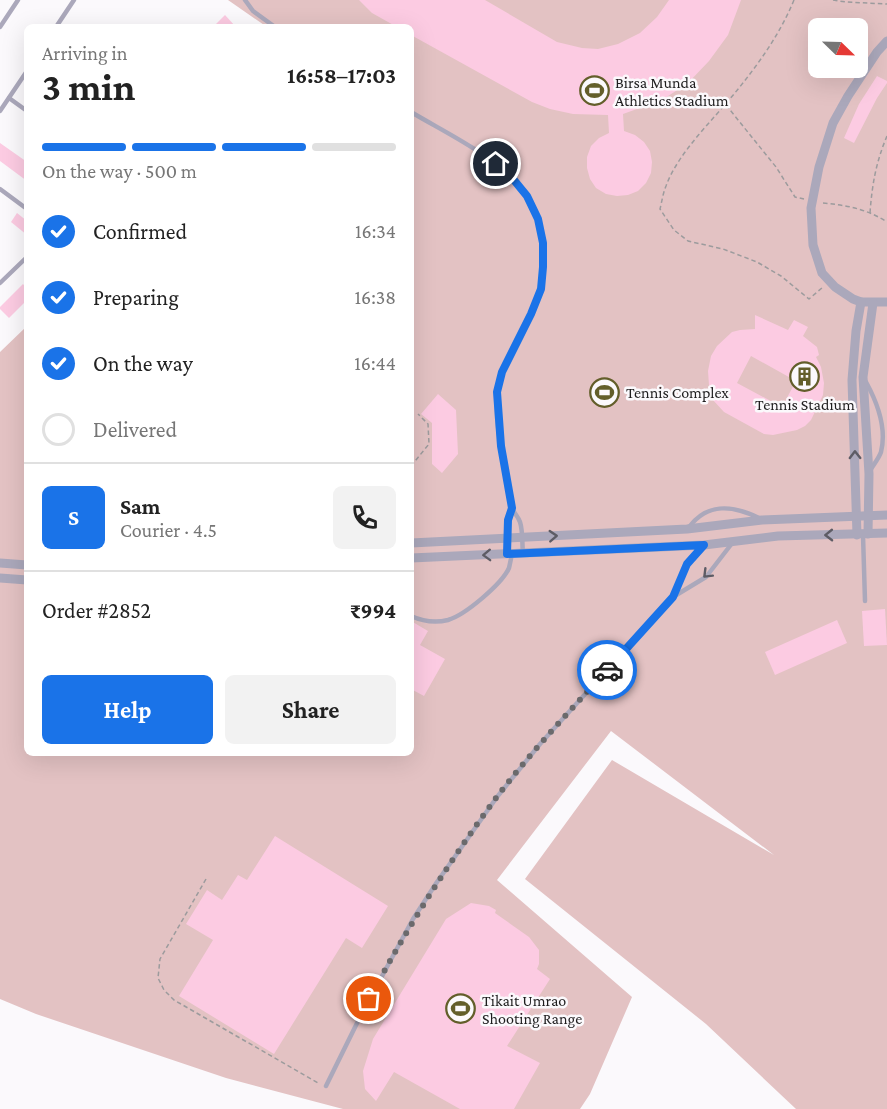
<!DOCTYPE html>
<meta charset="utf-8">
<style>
body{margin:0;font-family:"Crimson Pro",serif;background:#f2f2f2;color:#222;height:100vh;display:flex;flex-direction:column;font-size:22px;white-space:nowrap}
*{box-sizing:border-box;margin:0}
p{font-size:20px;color:#767676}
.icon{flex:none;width:33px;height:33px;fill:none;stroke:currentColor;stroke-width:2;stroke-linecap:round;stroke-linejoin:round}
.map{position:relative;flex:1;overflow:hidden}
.panel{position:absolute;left:24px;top:24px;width:390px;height:732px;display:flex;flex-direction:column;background:#fff;border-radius:9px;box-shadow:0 6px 24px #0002}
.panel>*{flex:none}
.needle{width:39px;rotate:113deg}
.controls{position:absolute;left:808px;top:18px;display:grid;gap:12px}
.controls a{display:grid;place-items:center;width:60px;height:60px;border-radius:9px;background:#fff;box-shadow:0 6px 24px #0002;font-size:30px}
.pin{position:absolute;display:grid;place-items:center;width:51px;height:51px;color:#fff;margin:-26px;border:3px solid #fff;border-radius:50%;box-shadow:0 2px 6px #0007}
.courier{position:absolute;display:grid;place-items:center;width:60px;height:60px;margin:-30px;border:4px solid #1a73e8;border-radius:50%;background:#fff;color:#222;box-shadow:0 2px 8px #0007}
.head em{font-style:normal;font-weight:700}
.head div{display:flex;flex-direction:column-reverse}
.head{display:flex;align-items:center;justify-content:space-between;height:102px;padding:0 18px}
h1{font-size:39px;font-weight:700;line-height:45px}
.bar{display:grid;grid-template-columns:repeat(4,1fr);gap:9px 6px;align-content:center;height:72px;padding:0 18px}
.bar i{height:8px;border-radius:4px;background:#e0e0e0}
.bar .on{background:#1a73e8}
.bar p{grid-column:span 4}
.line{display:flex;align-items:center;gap:15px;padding:0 18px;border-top:2px solid #e0e0e0}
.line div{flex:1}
.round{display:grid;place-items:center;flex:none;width:63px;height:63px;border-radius:9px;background:#f2f2f2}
ol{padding:0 18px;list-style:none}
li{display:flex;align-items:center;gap:18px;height:66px}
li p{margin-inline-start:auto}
li .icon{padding:6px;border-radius:50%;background:#1a73e8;color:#fff;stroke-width:4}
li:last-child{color:#767676}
li i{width:33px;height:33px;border:3px solid #e0e0e0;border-radius:50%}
.button{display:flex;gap:12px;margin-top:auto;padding:12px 18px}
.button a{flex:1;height:69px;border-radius:9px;background:#1a73e8;color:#fff;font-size:24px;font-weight:700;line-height:69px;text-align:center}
.button a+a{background:#f2f2f2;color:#222}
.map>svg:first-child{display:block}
</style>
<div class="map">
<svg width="887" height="1109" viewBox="0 0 887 1109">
<rect width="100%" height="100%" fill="#fbf9fc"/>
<path fill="#e3c2c3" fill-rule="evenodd" d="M228 0H887V1109H796L706 1024 525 879 612 760 774 855 611 731 497 880 632 997 590 1094 580 1109H343L226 1078 36 1014 0 999V352L27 326V753H411V27H267ZM819 28H858V68H819Z"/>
<g fill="#fccbe2" fill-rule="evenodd">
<path d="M359 0H485L557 42 582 48 598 49 618 44 640 33 657 17 669 0H741L728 35 709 61 688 83 662 100 623 114 624 131 635 135 644 142 650 151 652 162 651 173 646 183 638 191 628 195 617 196 606 194 596 188 590 179 587 168V157L591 146 599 138 609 133 608 115 573 114 550 109 532 102 411 35V27H397L372 13Z"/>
<path d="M225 15 236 27H213Z"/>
<path d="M877 76 887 81V83L877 98 854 143 844 138 859 104Z"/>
<path d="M0 143 27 162V181L0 161Z"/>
<path d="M17 213 27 221V235L11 222Z"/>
<path d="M23 284 27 289V300L9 318 0 309V307Z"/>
<path d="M755 315 788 330 794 320 808 327 803 336 817 347 819 355 816 357 821 367 824 383 823 395 811 420 805 426 797 430 773 435 764 434 724 412 713 400 709 385 708 371 711 356 717 346 732 332 740 330 755 329ZM751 356 796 381 782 407 737 383Z"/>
<path d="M438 394 456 410 458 454 442 473 432 464V423L421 414Z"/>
<path d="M885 609 887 645 864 646 862 611Z"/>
<path d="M837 620 847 643 775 675 765 652Z"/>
<path d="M411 621 428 631 420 645 445 659 424 696 411 689Z"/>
<path d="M275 836 388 906 362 948 346 938 274 1054 179 996 213 940 186 924 207 890 222 900 238 875 247 880Z"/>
<path d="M471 903 489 906 496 910 495 913 529 937 539 950V964L537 969 550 979 507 1046 540 1063 514 1109H460L394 1072 376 1101 365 1089 363 1071 373 1039 446 919Z"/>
</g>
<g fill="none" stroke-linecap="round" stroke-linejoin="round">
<g stroke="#9c9b9d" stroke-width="1.5" stroke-dasharray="4.5 3" stroke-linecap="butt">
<path d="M794 0C780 34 758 65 734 94 712 121 678 153 666 186 663 193 662 201 660 209L674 230 688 241 723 249 757 262 781 276 809 299 823 287"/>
<path d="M833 0 846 2 887 4"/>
<path d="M726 105 776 167 795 197 804 199"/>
<path d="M823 203C846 205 867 209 887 222"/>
<path d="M870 213C872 185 876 162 887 136"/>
<path d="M411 466 429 444 428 424 418 414"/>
<path d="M206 879 160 959 158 978 164 990 174 1000 318 1083"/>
</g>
<g stroke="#aba8bb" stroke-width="4.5">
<path d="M245 0 253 11 275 27"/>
<path d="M0 27 18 0"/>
<path d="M56 27 74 0"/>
<path d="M9 98 27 111"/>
<path d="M0 111 27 71"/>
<path d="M411 112C468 146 543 176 543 253 543 276 541 294 531 315 520 340 499 365 497 394 495 420 501 449 506 475 508 485 508 496 511 506 513 512 518 516 520 522 523 531 522 544 523 554"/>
<path d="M0 189 27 209"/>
<path d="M0 283 27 257"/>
<path d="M866 382C877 402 887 428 881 452 879 458 874 464 871 469"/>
<path d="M689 527C708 502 733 505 759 518"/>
<path d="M863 535 865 601"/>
<path d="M507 554 508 520 512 508"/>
<path d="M673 597 687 564 704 546"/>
<path d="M411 616C422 621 436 623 448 620 465 615 502 584 509 568 510 564 511 558 512 554"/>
<path d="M326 1086 362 1013 413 919 437 882 497 797 540 744 673 597 706 577 733 542"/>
</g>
<g stroke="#aba8bb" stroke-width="9">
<path d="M887 41 877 52 848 96 833 123 819 167 811 208 813 245 822 273 835 287 853 299 861 302H887"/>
<path d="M868 534 869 474 863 377 873 303"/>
<path d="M857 535 852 380 856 331 861 302"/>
<path d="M411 543 687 529 762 520 887 515"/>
<path d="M411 558 704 545 778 536 887 533"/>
<path d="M0 563 27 565"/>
<path d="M0 578 27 580"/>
</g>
</g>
<defs><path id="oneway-chevron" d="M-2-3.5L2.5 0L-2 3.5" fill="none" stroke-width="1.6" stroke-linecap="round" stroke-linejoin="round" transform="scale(1.5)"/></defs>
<g stroke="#5d5c65">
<use href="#oneway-chevron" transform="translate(855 455) rotate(-91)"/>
<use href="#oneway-chevron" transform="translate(829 535) rotate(179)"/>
<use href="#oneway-chevron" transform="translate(553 536) rotate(-3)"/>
<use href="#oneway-chevron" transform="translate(487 555) rotate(178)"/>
<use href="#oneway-chevron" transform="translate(707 574) rotate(135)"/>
</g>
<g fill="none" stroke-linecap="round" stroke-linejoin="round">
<path stroke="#6b6a6c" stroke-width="6" stroke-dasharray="0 10.8" d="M369 999C407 928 449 862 496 798 530 753 569 712 607 670"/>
<path stroke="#1a73e8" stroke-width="8" d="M496 164 509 174 527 196 538 219 543 243V267L541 289 531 314 502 372 497 392 501 446 512 508 508 520 507 554 704 545 687 564 673 597 607 670"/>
</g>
<defs>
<symbol id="stadium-ring" viewBox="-11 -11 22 22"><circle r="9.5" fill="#fbf9fc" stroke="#635e2a" stroke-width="1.5"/><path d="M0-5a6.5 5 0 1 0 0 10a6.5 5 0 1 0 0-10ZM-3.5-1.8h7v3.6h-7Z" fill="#635e2a"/></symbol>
<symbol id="building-ring" viewBox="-11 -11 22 22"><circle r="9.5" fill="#fbf9fc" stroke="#635e2a" stroke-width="1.5"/><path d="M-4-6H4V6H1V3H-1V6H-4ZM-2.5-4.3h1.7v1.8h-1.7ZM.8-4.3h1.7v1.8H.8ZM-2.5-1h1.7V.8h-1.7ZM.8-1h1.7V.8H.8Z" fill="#635e2a"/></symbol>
</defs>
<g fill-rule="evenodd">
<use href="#stadium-ring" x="578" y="74" width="33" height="33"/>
<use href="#building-ring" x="788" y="360" width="33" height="33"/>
<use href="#stadium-ring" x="588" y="376" width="33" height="33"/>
<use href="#stadium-ring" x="444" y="992" width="33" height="33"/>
</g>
<g text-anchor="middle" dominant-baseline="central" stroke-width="5" stroke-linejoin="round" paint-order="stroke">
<g font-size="16" fill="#1e1d1e" stroke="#fbf9fc" text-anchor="start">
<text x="615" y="82">Birsa Munda<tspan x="615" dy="18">Athletics Stadium</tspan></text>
<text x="626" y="392">Tennis Complex</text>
<text x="805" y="404" text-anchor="middle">Tennis Stadium</text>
<text x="482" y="1000">Tikait Umrao<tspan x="482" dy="18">Shooting Range</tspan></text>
</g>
</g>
</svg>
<div class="controls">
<a><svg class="needle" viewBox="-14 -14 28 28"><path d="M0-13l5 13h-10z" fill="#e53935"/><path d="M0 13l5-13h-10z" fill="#767676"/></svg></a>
</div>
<div class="pin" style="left:369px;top:999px;background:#ea580c"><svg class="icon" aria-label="bag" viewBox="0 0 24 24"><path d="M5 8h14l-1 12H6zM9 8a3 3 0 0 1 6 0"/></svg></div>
<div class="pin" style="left:496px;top:164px;background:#1f2937"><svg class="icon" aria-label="home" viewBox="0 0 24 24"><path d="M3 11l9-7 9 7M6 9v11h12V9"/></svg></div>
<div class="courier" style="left:607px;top:670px"><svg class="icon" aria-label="car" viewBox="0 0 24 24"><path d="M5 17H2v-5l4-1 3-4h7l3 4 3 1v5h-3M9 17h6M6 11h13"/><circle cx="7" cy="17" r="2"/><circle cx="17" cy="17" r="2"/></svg></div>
<section class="panel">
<div class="head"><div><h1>3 min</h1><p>Arriving in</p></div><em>16:58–17:03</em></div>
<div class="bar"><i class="on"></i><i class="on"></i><i class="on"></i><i></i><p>On the way · 500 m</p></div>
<ol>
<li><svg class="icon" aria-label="check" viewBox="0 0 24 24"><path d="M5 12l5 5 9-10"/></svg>Confirmed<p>16:34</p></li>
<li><svg class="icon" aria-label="check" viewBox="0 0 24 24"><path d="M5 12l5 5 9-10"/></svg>Preparing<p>16:38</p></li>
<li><svg class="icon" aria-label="check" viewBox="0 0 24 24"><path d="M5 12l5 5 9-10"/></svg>On the way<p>16:44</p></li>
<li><i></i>Delivered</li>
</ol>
<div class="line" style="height:108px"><b class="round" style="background:#1a73e8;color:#fff">S</b><div><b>Sam</b><p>Courier · 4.5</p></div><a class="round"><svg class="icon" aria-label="phone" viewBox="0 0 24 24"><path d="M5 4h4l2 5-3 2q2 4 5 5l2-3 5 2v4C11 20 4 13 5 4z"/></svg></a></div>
<div class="line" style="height:78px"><div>Order #2852</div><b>₹994</b></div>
<div class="button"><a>Help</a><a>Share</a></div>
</section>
</div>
